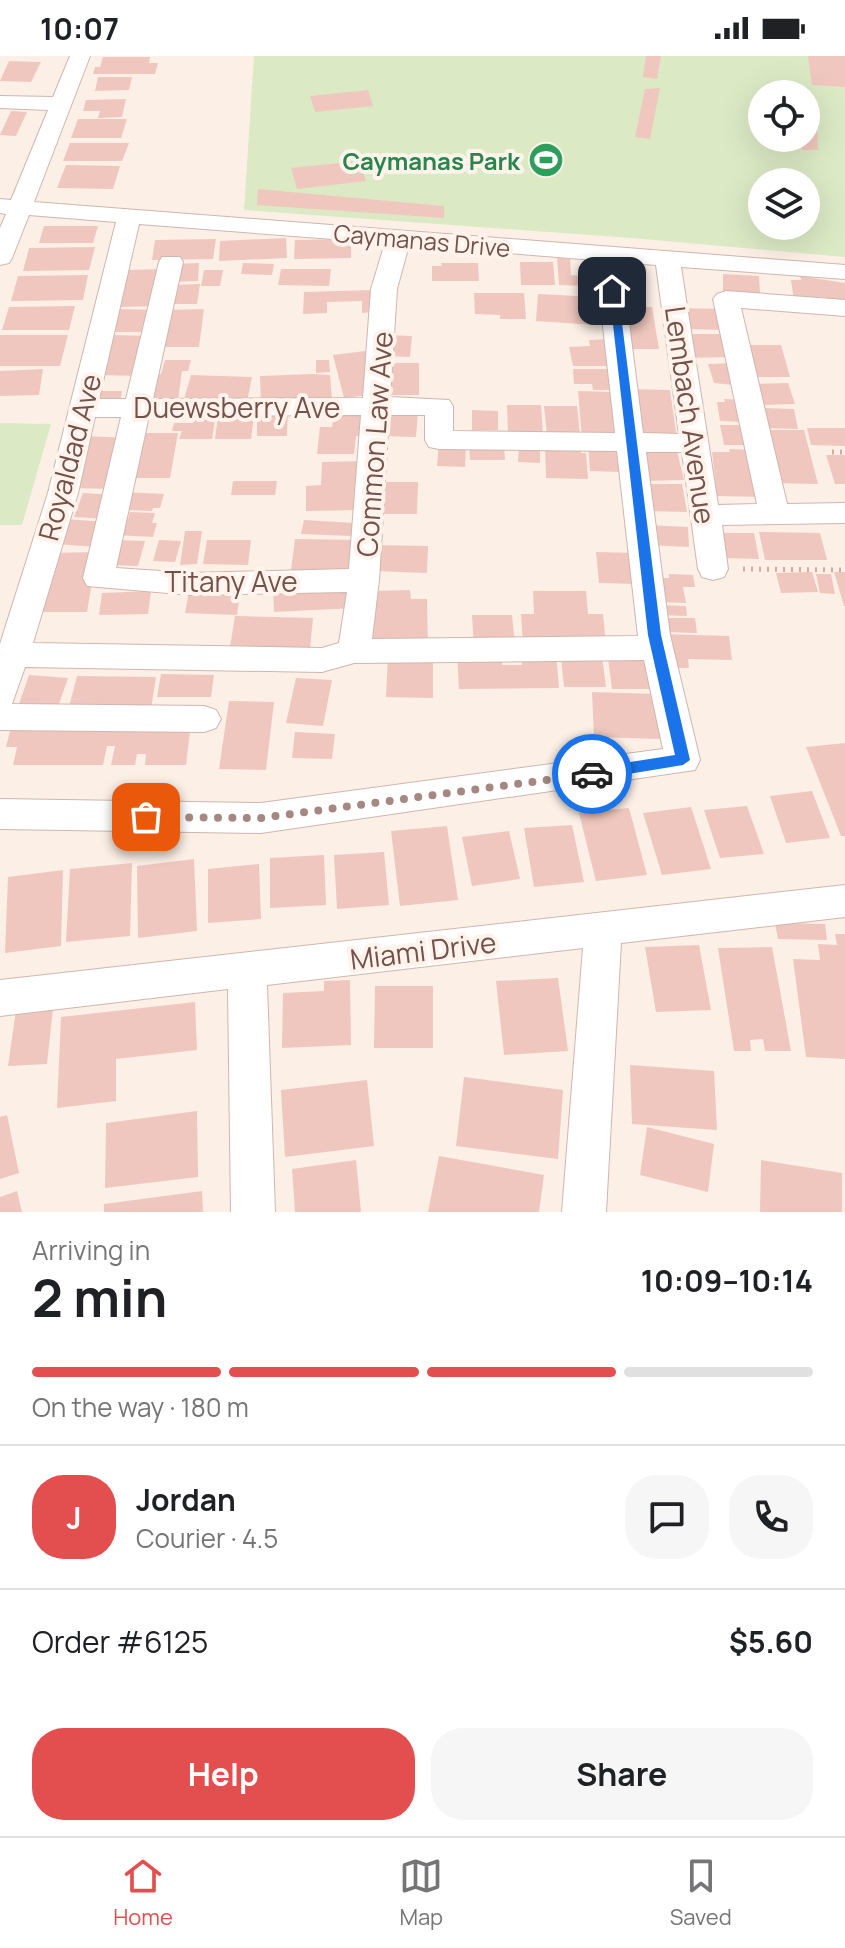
<!DOCTYPE html>
<meta charset="utf-8">
<style>
body{margin:0;font-family:Manrope,sans-serif;background:#f6f6f6;color:#202124;height:100vh;display:flex;flex-direction:column;font-size:30px;white-space:nowrap}
*{box-sizing:border-box;margin:0}
p{font-size:26px;color:#757577}
.icon{flex:none;width:44px;height:44px;fill:none;stroke:currentColor;stroke-width:2;stroke-linecap:round;stroke-linejoin:round}
.map{position:relative;height:1156px;overflow:hidden}
.sheet{display:flex;flex-direction:column;background:#fff;flex:1}
.sheet>*{flex:none}
.fabs{position:absolute;left:748px;top:24px;display:grid;gap:16px}
.fabs a{display:grid;place-items:center;width:72px;height:72px;border-radius:50%;background:#fff;box-shadow:0 8px 32px #0002;font-size:40px}
.pin{position:absolute;display:grid;place-items:center;width:68px;height:68px;color:#fff;margin:-34px;border-radius:16px;box-shadow:0 4px 12px #0006}
.courier{position:absolute;display:grid;place-items:center;width:80px;height:80px;margin:-40px;border:6px solid #1a73e8;border-radius:50%;background:#fff;color:#222;box-shadow:0 2px 10px #0007}
.overview em{font-style:normal;font-weight:700}
.overview div{display:flex;flex-direction:column-reverse}
.overview{display:flex;align-items:center;justify-content:space-between;height:136px;padding:0 32px}
h1{font-size:52px;font-weight:700;line-height:60px}
.bar{display:grid;grid-template-columns:repeat(4,1fr);gap:12px 8px;align-content:center;height:96px;padding:0 32px}
.bar i{height:10px;border-radius:6px;background:#e0e0e0}
.bar .selected{background:#e24f4e}
.bar p{grid-column:span 4}
.line{display:flex;align-items:center;gap:20px;padding:0 32px;border-top:2px solid #e0e0e0}
.line div{flex:1}
.round{display:grid;place-items:center;flex:none;width:84px;height:84px;border-radius:32px;background:#f6f6f6}
.button{display:flex;gap:16px;margin-top:auto;padding:16px 32px}
.button a{flex:1;height:92px;border-radius:32px;background:#e24f4e;color:#fff;font-size:32px;font-weight:700;line-height:92px;text-align:center}
.button a+a{background:#f6f6f6;color:#202124}
.status{display:flex;justify-content:space-between;align-items:center;height:56px;padding:0 40px;background:#fff;direction:ltr}
.status svg{height:22px;fill:currentColor}
.tab-bar{display:flex;justify-content:space-around;align-items:center;height:112px;border-top:2px solid #e0e0e0;background:#fff;font-size:22px;color:#757577}
.tab-bar a{display:grid;justify-items:center;gap:4px}
.tab-bar .selected{color:#e24f4e}
.map>svg:first-child{display:block}
</style>
<div class="status"><b>10:07</b><svg viewBox="0 0 49 12"><path d="M0 12V9h3v3zM5 12V6h3v6zM10 12V3h3v9zM15 12V0h3v12zM26 1h20v11H26zM47 4h2v5h-2z"/></svg></div>
<div class="map">
<svg width="845" height="1156" viewBox="0 0 845 1156">
<rect width="100%" height="100%" fill="#fcefe6"/>
<g fill="#dbe9c5" fill-rule="evenodd">
<path d="M254 0H845V201L632 182 244 154ZM762 38H806V82H762ZM762 126H806V170H762Z"/>
<path d="M0 367 51 368 22 469H0Z"/>
</g>
<g fill="#f0c7be">
<path d="M646 0H661L657 23 643 21Z"/>
<path d="M808 0H845V31L812 29Z"/>
<path d="M103 1H150L149 7H158L155 18H93L95 11H100Z"/>
<path d="M9 5 41 6 31 26 0 25Z"/>
<path d="M98 21H132L129 34 95 35Z"/>
<path d="M660 32 650 83 635 81 645 33Z"/>
<path d="M368 34 373 50 315 56 310 40Z"/>
<path d="M126 43 122 61 98 62 100 55H83L86 44Z"/>
<path d="M806 45 816 48 818 94H802V82H806Z"/>
<path d="M11 55 27 56 16 80 0 79Z"/>
<path d="M78 63H127L121 82H71Z"/>
<path d="M70 87H129L122 105H63Z"/>
<path d="M359 105 366 125 297 133 291 112Z"/>
<path d="M66 109 120 110 113 133 57 132Z"/>
<path d="M258 133 444 150V162L257 149Z"/>
<path d="M44 170H98L93 187H39Z"/>
<path d="M286 182 287 202 219 205 220 185Z"/>
<path d="M216 183 213 203 152 204 155 184Z"/>
<path d="M351 183V202L294 203 295 184Z"/>
<path d="M95 191 89 214 23 215 29 192Z"/>
<path d="M557 201H570L571 219 581 220 579 211 609 210 613 227H592L589 219 590 230 559 229Z"/>
<path d="M520 206H553L555 229H521Z"/>
<path d="M199 207 198 225 171 226 173 208Z"/>
<path d="M243 207 274 208 272 219 241 218Z"/>
<path d="M441 207H478L479 225H432V210H442Z"/>
<path d="M161 213 156 250 120 251 127 214Z"/>
<path d="M281 213H331L329 230 278 229Z"/>
<path d="M204 214H223L220 230H201Z"/>
<path d="M723 218 759 220 760 237 723 238Z"/>
<path d="M88 219 83 244 11 245 18 220Z"/>
<path d="M800 220 845 227V249L826 248 825 241H817V246L794 245 791 224H801Z"/>
<path d="M200 228 197 248H170L173 229Z"/>
<path d="M373 234V256L362 257V245L327 246V257L303 258 304 236Z"/>
<path d="M474 237H524L526 263H500V259L475 258Z"/>
<path d="M538 238 597 241 596 269 536 265Z"/>
<path d="M75 250 69 274H2L9 251Z"/>
<path d="M622 251H652L659 293H623Z"/>
<path d="M682 252 723 253 726 274 686 273Z"/>
<path d="M117 253 157 254 153 276H112Z"/>
<path d="M204 253 199 291H165L169 265 166 254Z"/>
<path d="M683 278H721L727 301 688 302Z"/>
<path d="M0 279H68L60 310H0Z"/>
<path d="M112 279 151 280 140 320 100 319Z"/>
<path d="M388 279 412 280 410 301 386 300Z"/>
<path d="M611 283 609 310H573L569 291 590 290 589 284Z"/>
<path d="M746 289H781L790 321H749Z"/>
<path d="M365 295 377 338 344 342 333 299Z"/>
<path d="M165 304H191L188 315H182L178 344 145 343 151 318H161Z"/>
<path d="M316 304H329L330 316 316 317Z"/>
<path d="M391 307H419V339H390Z"/>
<path d="M736 307 743 330 714 327 708 308Z"/>
<path d="M43 313 39 339 0 340V315Z"/>
<path d="M573 313H614L617 334H593L592 328H574Z"/>
<path d="M313 318 330 319 332 343 261 347 260 320Z"/>
<path d="M191 319 252 321 247 346 184 343Z"/>
<path d="M788 327 795 348 758 349 752 328Z"/>
<path d="M628 333 670 334 677 383 633 382Z"/>
<path d="M95 335H122L120 346H92Z"/>
<path d="M578 335 614 336 619 382 582 381Z"/>
<path d="M724 343 742 344 746 366 720 365 717 346H725Z"/>
<path d="M507 349H541L543 378H508Z"/>
<path d="M544 350H577L580 379H547Z"/>
<path d="M196 352H217L212 383H179L182 375H172L174 367H193Z"/>
<path d="M288 352 287 380H257V353Z"/>
<path d="M758 352 794 353 798 373 761 372Z"/>
<path d="M224 353H255L251 383H215L218 360H223Z"/>
<path d="M382 354 418 355 416 381 380 380Z"/>
<path d="M472 354 498 355V374H472Z"/>
<path d="M334 355H370L368 380H356L354 398H317L320 371H332Z"/>
<path d="M720 369H744L748 389H724Z"/>
<path d="M807 372H845V390L811 389Z"/>
<path d="M760 374H804L818 428 771 427Z"/>
<path d="M139 377H178L170 422H131Z"/>
<path d="M85 380 128 382 113 433 69 432Z"/>
<path d="M439 387 466 388 465 411 437 410Z"/>
<path d="M545 388 581 389V397H586L588 423 546 422Z"/>
<path d="M469 389H504L505 404H470Z"/>
<path d="M519 389 540 390V407L518 406Z"/>
<path d="M588 389 620 390 622 416 590 415Z"/>
<path d="M676 391 684 424 640 425 634 392Z"/>
<path d="M729 393 756 394 763 441 717 440 712 396H730Z"/>
<path d="M826 399H845V428H835Z"/>
<path d="M364 405 365 454 306 455V430L321 429 322 406Z"/>
<path d="M233 425H277L275 439H231Z"/>
<path d="M377 426H418L417 458H375Z"/>
<path d="M641 428H682L687 456 645 455Z"/>
<path d="M124 436 164 438 160 452H153L152 455 126 454Z"/>
<path d="M83 437 114 439 106 463 74 461Z"/>
<path d="M130 456 155 457 152 467H157L153 481 116 479 121 463H128Z"/>
<path d="M65 463 106 466 97 491 55 488Z"/>
<path d="M304 464 354 467 352 480 301 478Z"/>
<path d="M646 469 688 471 689 491 647 489Z"/>
<path d="M185 475H202L197 508 180 509Z"/>
<path d="M759 476 820 477 827 504H765Z"/>
<path d="M717 477H754L759 503 721 502Z"/>
<path d="M295 483 360 484 357 515 291 514Z"/>
<path d="M115 484 145 485 138 510 108 509Z"/>
<path d="M159 484 181 485 175 506 153 505Z"/>
<path d="M207 484H251L248 509 203 508Z"/>
<path d="M376 489 428 490 427 517 374 515Z"/>
<path d="M97 496 87 556H38L51 497Z"/>
<path d="M596 496 635 497 637 528 599 527Z"/>
<path d="M812 516 818 536 781 537 776 517Z"/>
<path d="M834 516H845V550H844Z"/>
<path d="M669 518 693 519 695 531H683L686 547 659 546 656 522H669Z"/>
<path d="M816 518H831L835 538 820 537Z"/>
<path d="M353 526 354 552 274 556 273 530Z"/>
<path d="M190 530 241 531 237 559 185 557Z"/>
<path d="M410 534 411 543H427L428 590H371L372 535Z"/>
<path d="M151 535 148 558 99 559 102 537Z"/>
<path d="M533 535H586L588 558H603L606 588H523L521 558H534Z"/>
<path d="M656 549 686 550 687 560 657 559Z"/>
<path d="M472 559H512L515 590 474 591Z"/>
<path d="M235 560 313 562 310 592 230 591Z"/>
<path d="M660 562H695L697 577 662 576Z"/>
<path d="M661 578 729 580 732 604 688 603 689 612H664Z"/>
<path d="M457 597H501L502 609H522L521 597H556L559 632 459 633Z"/>
<path d="M388 598 433 599V642L386 641Z"/>
<path d="M602 600 606 631H564L561 601Z"/>
<path d="M608 603H649L653 633H612Z"/>
<path d="M161 618 214 619 211 641H157Z"/>
<path d="M29 619 68 622 58 651 19 648Z"/>
<path d="M77 620 156 621 151 653 69 651Z"/>
<path d="M296 622 332 624 323 670 286 667Z"/>
<path d="M592 636 657 638 661 683 594 681Z"/>
<path d="M229 645 274 646 266 714 219 713Z"/>
<path d="M12 667H191L186 709H145L146 698H137L135 709H111L115 690H107L103 709H13L17 691H6Z"/>
<path d="M295 676 335 678 332 703 292 702Z"/>
<path d="M845 687V780H841L806 691Z"/>
<path d="M812 735 830 782 786 787 770 740Z"/>
<path d="M747 750 764 798 720 802 704 754Z"/>
<path d="M691 751 711 813 662 819 643 757Z"/>
<path d="M629 752 647 819 596 825 579 757Z"/>
<path d="M572 769 584 826 534 831 524 772Z"/>
<path d="M447 770 458 844 400 850 391 775Z"/>
<path d="M509 775 520 823 472 830 462 781Z"/>
<path d="M384 796 389 849 337 853 334 799Z"/>
<path d="M324 799 326 849 270 852V802Z"/>
<path d="M194 803 197 875 138 882 137 810Z"/>
<path d="M132 807 130 880 66 886 70 813Z"/>
<path d="M259 808 261 863 208 867V813Z"/>
<path d="M63 814 61 890 5 897 8 821Z"/>
<path d="M775 867 825 868 827 884 778 883Z"/>
<path d="M835 878H845V1003L806 1001 793 903 820 904 818 888 837 889Z"/>
<path d="M699 889 711 954 656 956 645 891Z"/>
<path d="M772 891 791 995H765L763 983 750 984 751 995H734L718 892Z"/>
<path d="M558 922 568 995 504 999 496 925Z"/>
<path d="M350 924 351 989 282 992 283 937 324 935V925Z"/>
<path d="M375 930H433V992H374Z"/>
<path d="M195 946 197 994 116 1003V1045L57 1052 61 961Z"/>
<path d="M53 952 47 1008 8 1010 16 954Z"/>
<path d="M630 1009 714 1015 717 1074 632 1068Z"/>
<path d="M464 1021 563 1034 558 1103 456 1090Z"/>
<path d="M367 1024 374 1090 285 1101 281 1034Z"/>
<path d="M197 1055 198 1121 105 1132 106 1067Z"/>
<path d="M7 1059 19 1117 0 1123V1061Z"/>
<path d="M647 1071 714 1088 708 1136 640 1119Z"/>
<path d="M439 1100 544 1119 539 1156H428Z"/>
<path d="M356 1104 361 1156H295L292 1113Z"/>
<path d="M761 1104 842 1117V1156H760Z"/>
<path d="M17 1135 22 1156H0V1141Z"/>
<path d="M202 1135 203 1156H104V1148Z"/>
</g>
<g fill="none" stroke-linecap="round" stroke-linejoin="round">
<defs>
<g id="minor">
<path d="M70 0H90L34 146 845 209V223L681 211 718 449 757 448 713 243 717 238 726 235 845 244V260L741 252 787 448 845 447V467L722 469 728 513 724 521 713 524 702 521 698 513 682 396H646L670 579 700 704 695 714 261 777 0 773V743L261 747 663 693 644 604 354 607 322 616 25 611 12 648 204 650 216 654 221 663 216 672 204 676 0 674V588L48 437 116 166 29 159 12 202 9 207 0 209V172L6 158 0 157V143L11 144 48 54 0 52V40L53 41ZM139 168 385 187 371 233 363 342 153 343 183 206 180 201H162L159 206 126 343H99ZM409 189 656 209 679 378 643 377 625 235 621 230H603L599 235 615 377 453 375V350L449 344 390 341 397 233ZM361 359 349 513 191 517 116 512 149 360ZM389 359H425V384L429 391 439 393 617 395 638 580 372 583 379 524ZM95 361H121L83 522 87 530 191 539 347 536 339 587 322 592 33 587 78 437Z"/>
<path d="M845 829V861L621 887 606 1156H562L583 892 267 929 275 1156H231L228 933 0 960V924Z"/>
</g>
</defs>
<use href="#minor" stroke="#cfb6af" stroke-width="2"/>
<g stroke="#d5aaa1" stroke-width="5" stroke-dasharray="2 6" stroke-linecap="butt">
<path d="M832 396H845"/>
<path d="M743 513 845 514"/>
</g>
<use href="#minor" fill="#fff" fill-rule="evenodd"/>
</g>
<path fill="#1a73e8" d="M609 233 618 235 661 579 690 704 683 709 592 724 585 718 592 712 675 699 648 579Z"/>
<g fill="none" stroke-linecap="round" stroke-linejoin="round">
<path stroke="#a48881" stroke-width="8" stroke-dasharray="0 14.4" d="M146 761 261 762 592 718"/>
</g>
<defs>
<symbol id="stadium-disc" viewBox="-11 -11 22 22"><circle r="9.5" fill="#2e9e5b" stroke="#fff3ec"/><path d="M0-5a6.5 5 0 1 0 0 10a6.5 5 0 1 0 0-10ZM-3.5-1.8h7v3.6h-7Z" fill="#fff"/></symbol>
</defs>
<g fill-rule="evenodd">
<use href="#stadium-disc" x="526" y="84" width="40" height="40"/>
</g>
<g text-anchor="middle" dominant-baseline="central" stroke-width="8" stroke-linejoin="round" paint-order="stroke">
<g font-size="24" font-weight="bold" fill="#27864d" stroke="#fff3ec" text-anchor="end">
<text x="520" y="104">Caymanas Park</text>
</g>
<g font-size="24" fill="#74514b" stroke="#fff3ec">
<text transform="translate(422 184) rotate(5)">Caymanas Drive</text>
</g>
<g font-size="28" fill="#74514b" stroke="#fff3ec">
<text x="237" y="351">Duewsberry Ave</text>
<text transform="translate(691 359) rotate(82)">Lembach Avenue</text>
<text transform="translate(374 388) rotate(-86)">Common Law Ave</text>
<text transform="translate(69 401) rotate(-75)">Royaldad Ave</text>
<text x="231" y="525">Titany Ave</text>
<text transform="translate(423 894) rotate(-7)">Miami Drive</text>
</g>
</g>
</svg>
<div class="fabs">
<a><svg class="icon" aria-label="locate" viewBox="0 0 24 24"><circle cx="12" cy="12" r="6"/><path d="M12 2v4M12 18v4M2 12h4M18 12h4"/></svg></a>
<a><svg class="icon" aria-label="layers" viewBox="0 0 24 24"><path d="M12 4l9 5-9 5-9-5zM3 14l9 5 9-5"/></svg></a>
</div>
<div class="pin" style="left:146px;top:761px;background:#ea580c"><svg class="icon" aria-label="bag" viewBox="0 0 24 24"><path d="M5 8h14l-1 12H6zM9 8a3 3 0 0 1 6 0"/></svg></div>
<div class="pin" style="left:612px;top:235px;background:#1f2937"><svg class="icon" aria-label="home" viewBox="0 0 24 24"><path d="M3 11l9-7 9 7M6 9v11h12V9"/></svg></div>
<div class="courier" style="left:592px;top:718px"><svg class="icon" aria-label="car" viewBox="0 0 24 24"><path d="M5 17H2v-5l4-1 3-4h7l3 4 3 1v5h-3M9 17h6M6 11h13"/><circle cx="7" cy="17" r="2"/><circle cx="17" cy="17" r="2"/></svg></div>
</div>
<section class="sheet">
<div class="overview"><div><h1>2 min</h1><p>Arriving in</p></div><em>10:09–10:14</em></div>
<div class="bar"><i class="selected"></i><i class="selected"></i><i class="selected"></i><i></i><p>On the way · 180 m</p></div>
<div class="line" style="height:144px"><b class="round" style="background:#e24f4e;color:#fff">J</b><div><b>Jordan</b><p>Courier · 4.5</p></div><a class="round"><svg class="icon" aria-label="chat" viewBox="0 0 24 24"><path d="M4 5h16v11H9l-5 4z"/></svg></a><a class="round"><svg class="icon" aria-label="phone" viewBox="0 0 24 24"><path d="M5 4h4l2 5-3 2q2 4 5 5l2-3 5 2v4C11 20 4 13 5 4z"/></svg></a></div>
<div class="line" style="height:104px"><div>Order #6125</div><b>$5.60</b></div>
<div class="button"><a>Help</a><a>Share</a></div>
</section>
<nav class="tab-bar">
<a class="selected"><svg class="icon" aria-label="home" viewBox="0 0 24 24"><path d="M3 11l9-7 9 7M6 9v11h12V9"/></svg>Home</a>
<a><svg class="icon" aria-label="map" viewBox="0 0 24 24"><path d="M3 6l6-2 6 2 6-2v14l-6 2-6-2-6 2zM9 4v14M15 6v14"/></svg>Map</a>
<a><svg class="icon" aria-label="saved" viewBox="0 0 24 24"><path d="M7 4h10v16l-5-4-5 4z"/></svg>Saved</a>
</nav>
